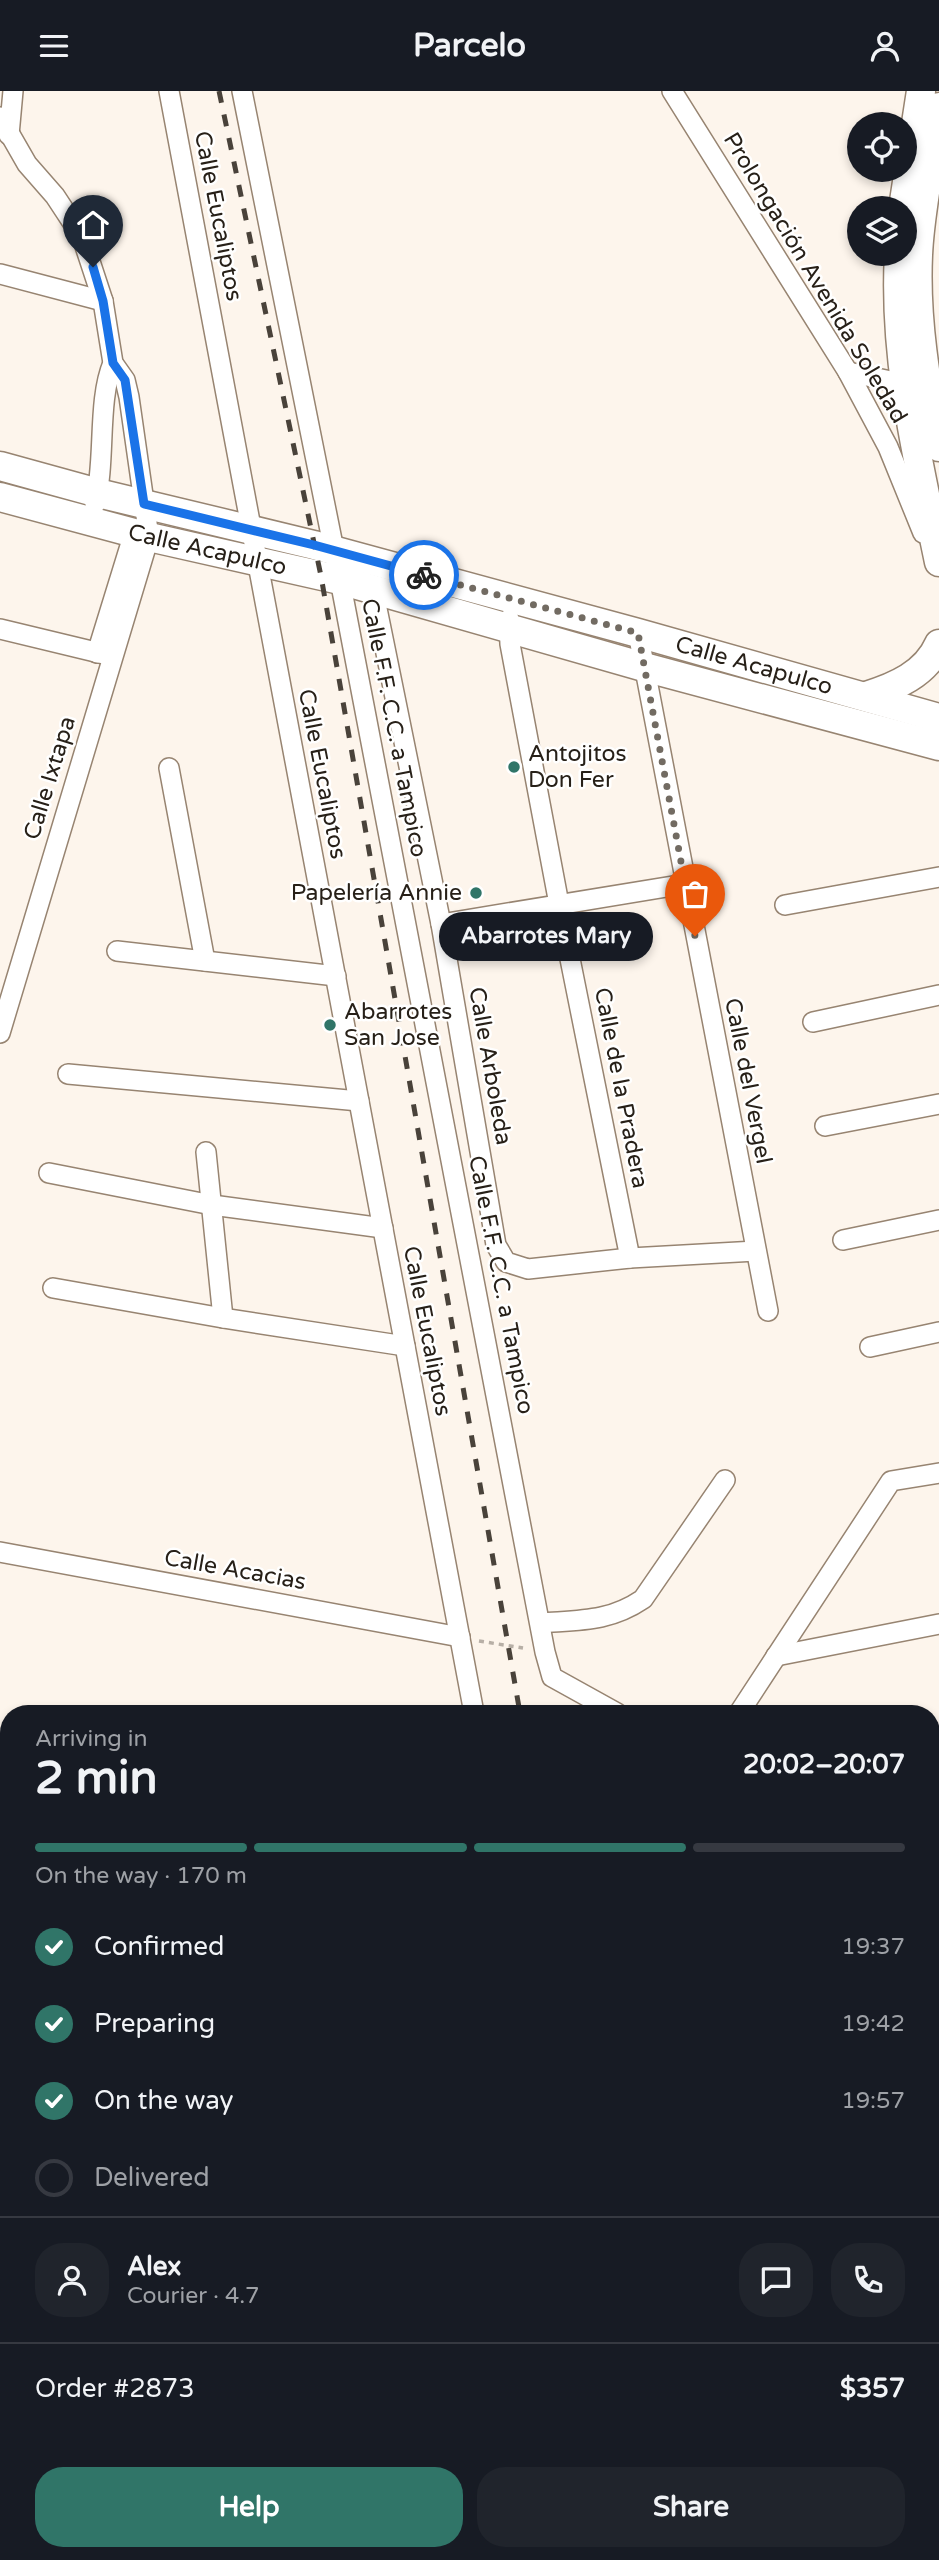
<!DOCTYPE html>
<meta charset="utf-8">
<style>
body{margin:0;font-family:"Varela Round",sans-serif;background:#20242c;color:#f1f3f6;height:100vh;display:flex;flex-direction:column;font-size:26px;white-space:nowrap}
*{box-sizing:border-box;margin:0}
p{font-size:23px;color:#9ea1a6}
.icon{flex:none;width:38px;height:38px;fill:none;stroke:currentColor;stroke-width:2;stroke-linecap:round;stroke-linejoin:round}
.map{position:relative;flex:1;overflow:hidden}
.side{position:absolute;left:0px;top:1614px;width:940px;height:856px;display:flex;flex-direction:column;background:#171b24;border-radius:28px 28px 0 0;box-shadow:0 4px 10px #0003}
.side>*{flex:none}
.controls{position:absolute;left:847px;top:21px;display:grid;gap:14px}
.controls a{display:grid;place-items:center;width:70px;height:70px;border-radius:50%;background:#171b24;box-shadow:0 4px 10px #0003;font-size:35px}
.pin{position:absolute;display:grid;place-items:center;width:60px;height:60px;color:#fff;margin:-72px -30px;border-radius:50% 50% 50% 0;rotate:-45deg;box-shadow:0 0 7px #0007}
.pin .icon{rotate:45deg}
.courier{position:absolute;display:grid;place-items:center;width:70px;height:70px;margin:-35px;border:5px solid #1a73e8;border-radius:50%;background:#fff;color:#222;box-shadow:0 2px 9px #0007}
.bubble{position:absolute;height:49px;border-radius:24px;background:#171b24;box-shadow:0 4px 10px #0003;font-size:23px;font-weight:700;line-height:49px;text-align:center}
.headline em{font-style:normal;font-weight:700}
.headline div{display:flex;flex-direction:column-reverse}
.headline{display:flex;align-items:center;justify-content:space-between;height:119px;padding:0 35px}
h1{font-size:46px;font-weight:700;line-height:52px}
.bar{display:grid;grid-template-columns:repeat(4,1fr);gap:10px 7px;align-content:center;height:84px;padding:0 35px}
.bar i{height:9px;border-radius:5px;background:#363941}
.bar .selected{background:#307568}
.bar p{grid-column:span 4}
.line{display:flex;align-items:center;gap:18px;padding:0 35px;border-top:2px solid #363941}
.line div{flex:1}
.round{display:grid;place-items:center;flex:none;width:74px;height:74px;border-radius:28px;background:#20242c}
ol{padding:0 35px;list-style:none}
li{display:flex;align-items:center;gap:21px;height:77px}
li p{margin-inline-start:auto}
li .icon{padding:7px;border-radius:50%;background:#307568;color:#fff;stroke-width:4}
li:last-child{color:#9ea1a6}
li i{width:38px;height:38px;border:4px solid #363941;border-radius:50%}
.cta{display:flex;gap:14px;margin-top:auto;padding:14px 35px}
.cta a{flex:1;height:80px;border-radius:28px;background:#307568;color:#fff;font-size:28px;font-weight:700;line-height:80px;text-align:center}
.cta a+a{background:#20242c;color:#f1f3f6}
header{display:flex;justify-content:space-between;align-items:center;height:91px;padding:0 35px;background:#171b24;font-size:32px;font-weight:700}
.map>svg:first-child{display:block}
</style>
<header><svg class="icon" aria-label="menu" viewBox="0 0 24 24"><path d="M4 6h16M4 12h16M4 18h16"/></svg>Parcelo<svg class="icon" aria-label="person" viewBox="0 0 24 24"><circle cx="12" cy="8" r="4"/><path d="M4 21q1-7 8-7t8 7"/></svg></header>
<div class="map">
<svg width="939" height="2469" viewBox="0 0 939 2469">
<rect width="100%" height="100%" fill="#fdf5ec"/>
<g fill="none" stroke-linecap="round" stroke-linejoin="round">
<defs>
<g id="street">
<path d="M169 0 474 1622"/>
<path d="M242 0 340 489 545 1561 552 1586 617 1622"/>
<path d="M672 0 848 281 888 356 923 442"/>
<path d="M0 26 27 73 55 105 82 146 103 210 113 272 125 289 129 306 149 446 0 942"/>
<path d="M9 44 13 0"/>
<path d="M0 183 103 210"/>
<path d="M848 281 905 293"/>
<path d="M95 413C106 370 97 310 113 272"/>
<path d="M373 498 441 833 496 1154 506 1171 528 1178 630 1167 756 1160"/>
<path d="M509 528 510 553 559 813 630 1167"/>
<path d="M0 538 108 564"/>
<path d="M638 542 768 1220"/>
<path d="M97 562 134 442"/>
<path d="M169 677 205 870"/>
<path d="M785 814 939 786"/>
<path d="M441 833 685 793"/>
<path d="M117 860 336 885"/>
<path d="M813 931 939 904"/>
<path d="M68 983 359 1010"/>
<path d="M825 1035 939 1013"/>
<path d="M206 1061 223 1227"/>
<path d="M49 1082 212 1114 383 1137"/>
<path d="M843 1149 939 1129"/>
<path d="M53 1197 223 1227 405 1255"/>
<path d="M870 1256 939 1241"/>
<path d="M0 1461 460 1546"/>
<path d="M541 1532C580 1529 609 1531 643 1508L725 1389"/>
<path d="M776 1565 939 1533"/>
<path d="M739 1622 891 1390 939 1382"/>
<path d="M931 1673 939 1671"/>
<path d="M0 1796 9 1799"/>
<path d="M931 1823 939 1821"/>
<path d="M0 1927 9 1925"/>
<path d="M931 1978 939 1976"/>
<path d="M0 2007 9 2005"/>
<path d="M931 2119 939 2118"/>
<path d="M0 2135 9 2134"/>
<path d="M931 2258 939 2257"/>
<path d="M931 2408 939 2406"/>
<path d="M0 2417 9 2415"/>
<path d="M295 2460 297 2469"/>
<path d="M497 2460 498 2469"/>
<path d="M632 2460 634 2469"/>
<path d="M844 2460 846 2469"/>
<path d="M375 2469 419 2460"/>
</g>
<g id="secondary">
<path d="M939 16C932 64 920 117 918 164 915 229 926 293 939 356"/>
<path d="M903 117 921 0"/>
<path d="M899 163C893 268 918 369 939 471"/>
<path id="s1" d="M0 375 98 402 314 454 638 542 939 627"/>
<path id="s2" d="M0 406 149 446 340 489 644 576 939 655"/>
<path d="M866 605C895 596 926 583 939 553"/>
</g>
</defs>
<use href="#street" stroke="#978471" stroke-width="22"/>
<use href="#secondary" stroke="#978471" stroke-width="31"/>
<path stroke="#b7afa6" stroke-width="3.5" stroke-dasharray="5 5" stroke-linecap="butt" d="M479 1550 523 1557"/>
<use href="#street" stroke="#fff" stroke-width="19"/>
<use href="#secondary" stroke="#fff" stroke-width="28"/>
<g stroke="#49423a" stroke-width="5" stroke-dasharray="12 12" stroke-linecap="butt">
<path d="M219 0 321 485 520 1622"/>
<path d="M681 2460 683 2469"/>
</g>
</g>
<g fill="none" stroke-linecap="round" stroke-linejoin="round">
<path stroke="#726b62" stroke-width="7" stroke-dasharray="0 12.6" d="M424 484 638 542 695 845"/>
<path stroke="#1a73e8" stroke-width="9" d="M93 176 103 210 113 272 125 289 144 413 314 454 424 484"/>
</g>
<g fill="#307568" stroke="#fff" stroke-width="2.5">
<circle cx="514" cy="676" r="7"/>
<circle cx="476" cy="802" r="7"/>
<circle cx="330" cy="934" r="7"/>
</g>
<g text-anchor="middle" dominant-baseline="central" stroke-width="5" stroke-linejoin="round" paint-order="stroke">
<g font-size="23" fill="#272018" stroke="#fff">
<text transform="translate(218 125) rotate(79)">Calle Eucaliptos</text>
<text transform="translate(815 187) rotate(59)">Prolongación Avenida Soledad</text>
<text stroke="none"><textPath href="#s2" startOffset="214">Calle Acapulco</textPath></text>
<text stroke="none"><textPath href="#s1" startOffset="780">Calle Acapulco</textPath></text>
<text transform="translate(394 637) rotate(79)">Calle F.F. C.C. a Tampico</text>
<text transform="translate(322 683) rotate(79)">Calle Eucaliptos</text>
<text transform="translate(50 687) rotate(-73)">Calle Ixtapa</text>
<text transform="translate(490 975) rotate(80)">Calle Arboleda</text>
<text transform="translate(748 990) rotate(79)">Calle del Vergel</text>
<text transform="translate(621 997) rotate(79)">Calle de la Pradera</text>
<text transform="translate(501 1194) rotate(79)">Calle F.F. C.C. a Tampico</text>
<text transform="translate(427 1240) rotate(79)">Calle Eucaliptos</text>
<text transform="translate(235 1479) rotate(10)">Calle Acacias</text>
</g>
<g font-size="23" fill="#272018" stroke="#fff" text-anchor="start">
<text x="528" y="663">Antojitos<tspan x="528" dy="26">Don Fer</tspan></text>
<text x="462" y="802" text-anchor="end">Papelería Annie</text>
<text x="344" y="921">Abarrotes<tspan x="344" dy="26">San Jose</tspan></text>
</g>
</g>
</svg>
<div class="controls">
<a><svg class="icon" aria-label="locate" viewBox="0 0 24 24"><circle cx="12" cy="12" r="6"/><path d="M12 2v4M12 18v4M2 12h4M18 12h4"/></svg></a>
<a><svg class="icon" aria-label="layers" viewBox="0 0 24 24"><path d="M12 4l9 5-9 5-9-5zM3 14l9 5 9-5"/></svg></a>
</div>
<div class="pin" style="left:695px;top:845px;background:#ea580c"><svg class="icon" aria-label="bag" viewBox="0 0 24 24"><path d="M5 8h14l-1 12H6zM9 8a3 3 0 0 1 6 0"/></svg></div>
<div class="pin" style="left:93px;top:176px;background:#1f2937"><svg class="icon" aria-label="home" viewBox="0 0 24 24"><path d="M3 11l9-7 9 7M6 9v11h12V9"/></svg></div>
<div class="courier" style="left:424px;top:484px"><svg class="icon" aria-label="bike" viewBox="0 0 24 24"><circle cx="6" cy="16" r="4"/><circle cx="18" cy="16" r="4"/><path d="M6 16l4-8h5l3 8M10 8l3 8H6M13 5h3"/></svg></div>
<div class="bubble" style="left:439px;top:821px;width:214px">Abarrotes Mary</div>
<section class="side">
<div class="headline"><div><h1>2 min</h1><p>Arriving in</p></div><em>20:02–20:07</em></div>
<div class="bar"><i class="selected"></i><i class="selected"></i><i class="selected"></i><i></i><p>On the way · 170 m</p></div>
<ol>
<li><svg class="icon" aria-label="check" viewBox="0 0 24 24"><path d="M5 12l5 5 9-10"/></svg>Confirmed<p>19:37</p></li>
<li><svg class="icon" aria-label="check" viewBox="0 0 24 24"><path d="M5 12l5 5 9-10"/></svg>Preparing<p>19:42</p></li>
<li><svg class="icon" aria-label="check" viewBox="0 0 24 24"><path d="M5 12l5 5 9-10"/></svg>On the way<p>19:57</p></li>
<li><i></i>Delivered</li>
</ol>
<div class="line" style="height:126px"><a class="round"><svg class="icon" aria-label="person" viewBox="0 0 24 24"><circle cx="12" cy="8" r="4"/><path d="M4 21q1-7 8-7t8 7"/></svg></a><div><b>Alex</b><p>Courier · 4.7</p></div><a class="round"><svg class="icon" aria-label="chat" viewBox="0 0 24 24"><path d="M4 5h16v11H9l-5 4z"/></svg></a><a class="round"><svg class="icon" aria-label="phone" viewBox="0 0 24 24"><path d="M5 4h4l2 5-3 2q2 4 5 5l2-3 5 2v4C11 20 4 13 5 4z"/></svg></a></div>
<div class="line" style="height:91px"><div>Order #2873</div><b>$357</b></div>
<div class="cta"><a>Help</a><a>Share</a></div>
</section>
</div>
